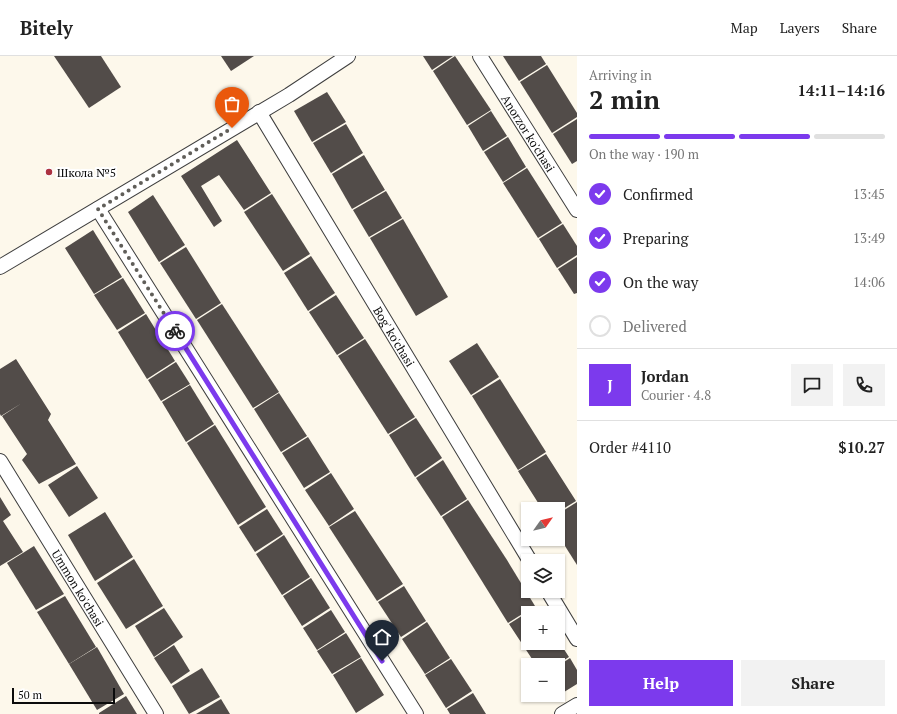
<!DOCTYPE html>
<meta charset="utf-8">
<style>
body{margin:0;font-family:"PT Serif",serif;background:#f2f2f2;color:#222;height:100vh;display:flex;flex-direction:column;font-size:15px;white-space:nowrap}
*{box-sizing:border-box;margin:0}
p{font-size:13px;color:#767676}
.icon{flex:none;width:22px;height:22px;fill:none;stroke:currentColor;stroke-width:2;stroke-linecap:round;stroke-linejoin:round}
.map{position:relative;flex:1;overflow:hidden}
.details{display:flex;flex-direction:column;background:#fff;width:320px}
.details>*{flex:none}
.needle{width:26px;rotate:56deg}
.tools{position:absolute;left:521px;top:446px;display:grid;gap:8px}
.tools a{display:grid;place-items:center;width:44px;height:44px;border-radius:0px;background:#fff;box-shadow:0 1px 3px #0004;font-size:20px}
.scale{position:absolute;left:12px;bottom:10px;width:103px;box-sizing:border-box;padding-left:4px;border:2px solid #0b0b0b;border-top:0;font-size:11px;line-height:14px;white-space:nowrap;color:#0b0b0b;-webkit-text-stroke:3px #fff;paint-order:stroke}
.pin{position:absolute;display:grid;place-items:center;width:34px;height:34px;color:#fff;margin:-41px -17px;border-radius:50% 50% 50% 0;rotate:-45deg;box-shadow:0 0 4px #0007}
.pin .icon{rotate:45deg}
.courier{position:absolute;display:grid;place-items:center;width:40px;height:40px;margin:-20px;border:3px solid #7c3aed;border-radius:50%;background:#fff;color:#222;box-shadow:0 1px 5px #0007}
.overview em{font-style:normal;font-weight:700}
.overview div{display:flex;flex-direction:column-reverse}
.overview{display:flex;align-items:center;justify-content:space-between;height:68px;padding:0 12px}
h1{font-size:26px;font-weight:700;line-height:30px}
.bar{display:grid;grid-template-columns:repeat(4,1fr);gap:6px 4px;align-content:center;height:48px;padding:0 12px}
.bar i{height:5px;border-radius:3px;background:#e0e0e0}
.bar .active{background:#7c3aed}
.bar p{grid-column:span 4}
.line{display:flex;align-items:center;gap:10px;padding:0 12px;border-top:1px solid #e0e0e0}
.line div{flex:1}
.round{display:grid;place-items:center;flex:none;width:42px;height:42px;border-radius:0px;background:#f2f2f2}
ol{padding:0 12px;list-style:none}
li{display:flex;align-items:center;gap:12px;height:44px}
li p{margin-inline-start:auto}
li .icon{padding:4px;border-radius:50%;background:#7c3aed;color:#fff;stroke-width:4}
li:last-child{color:#767676}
li i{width:22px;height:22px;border:2px solid #e0e0e0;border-radius:50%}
.cta{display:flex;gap:8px;margin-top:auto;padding:8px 12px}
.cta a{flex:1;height:46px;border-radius:0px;background:#7c3aed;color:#fff;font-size:16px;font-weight:700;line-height:46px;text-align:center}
.cta a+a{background:#f2f2f2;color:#222}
header{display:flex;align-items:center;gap:24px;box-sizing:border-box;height:56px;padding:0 20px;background:#fff;border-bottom:1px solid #e0e0e0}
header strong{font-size:19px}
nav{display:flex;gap:22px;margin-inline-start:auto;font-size:14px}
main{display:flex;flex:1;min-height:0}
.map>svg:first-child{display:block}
</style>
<header>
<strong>Bitely</strong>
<nav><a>Map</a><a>Layers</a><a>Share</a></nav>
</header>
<main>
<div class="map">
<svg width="577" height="658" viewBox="0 0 577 658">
<rect width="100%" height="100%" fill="#fdf8eb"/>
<g fill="#524c49">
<path d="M54 0H101L121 31 89 52Z"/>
<path d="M221 0H254L231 15Z"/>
<path d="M423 0H453L432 14Z"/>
<path d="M455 0 491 54 467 69 433 15Z"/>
<path d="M503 0H541L546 8 519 25Z"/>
<path d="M547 9 577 57V61L552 77 520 26Z"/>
<path d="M327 36 346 66 312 86 294 55Z"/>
<path d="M491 55 507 80 483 95 468 70Z"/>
<path d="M577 63V105L572 108 553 78Z"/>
<path d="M346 68 363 97 331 117 313 87Z"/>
<path d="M508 81 526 111 503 126 484 96Z"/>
<path d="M237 84 271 137 244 154 219 119 201 130 222 165 214 171 181 120Z"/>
<path d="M364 99 385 134 352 153 332 118Z"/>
<path d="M527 112 562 167 538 182 503 127Z"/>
<path d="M386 135 402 162 369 181 353 154Z"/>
<path d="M272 138 310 198 283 215 244 156Z"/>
<path d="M153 139 185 189 159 206 128 156Z"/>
<path d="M403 163 448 241 416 260 370 182Z"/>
<path d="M563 168 577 190V199L557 212 539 183Z"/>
<path d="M93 174 122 221 94 238 65 192Z"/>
<path d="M186 191 221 247 196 263 160 207Z"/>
<path d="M311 200 335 237 308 255 284 217Z"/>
<path d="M577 201V237L574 238 558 213Z"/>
<path d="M123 222 145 257 117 274 94 239Z"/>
<path d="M336 239 364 282 337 299 309 256Z"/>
<path d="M222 248 279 336 253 352 197 264Z"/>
<path d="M146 258 175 305 147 323 118 276Z"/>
<path d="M365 283 415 361 388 378 338 300Z"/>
<path d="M477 287 499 321 471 339 449 305Z"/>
<path d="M16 303 51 358 48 364 76 408 39 428 22 404 27 398 2 360 22 347 1 360 0 358V313Z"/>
<path d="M176 306 190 328 161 345 148 324Z"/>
<path d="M500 323 546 396 518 414 472 340Z"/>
<path d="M190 329 214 368 186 386 162 346Z"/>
<path d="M279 337 307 380 281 396 254 353Z"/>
<path d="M416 362 442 402 415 421 389 379Z"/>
<path d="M215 369 266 451 238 469 187 387Z"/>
<path d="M308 381 330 416 304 432 282 397Z"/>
<path d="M546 398 576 445 558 456V453H542L518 415Z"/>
<path d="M443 404 467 443 441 460 416 422Z"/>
<path d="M77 410 98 442 69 461 48 429Z"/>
<path d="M331 417 354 453 329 470 305 434Z"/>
<path d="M0 441 11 459 3 465 23 496 0 510Z"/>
<path d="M468 444 507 504 535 550 508 567 442 461Z"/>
<path d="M577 446V509L558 479V458Z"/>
<path d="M267 453 283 478 255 496 239 471Z"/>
<path d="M355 455 403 528 377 545 329 471Z"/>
<path d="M105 456 133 501 95 525 68 479Z"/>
<path d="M284 479 310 521 282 539 256 498Z"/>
<path d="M34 490 64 538 36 554 7 507Z"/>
<path d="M134 503 163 550 126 573 97 527Z"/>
<path d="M311 522 330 552 302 570 283 540Z"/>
<path d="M404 530 426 565 401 581 378 546Z"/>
<path d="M65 540 96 591 69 608 37 556Z"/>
<path d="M536 551 540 557H528V587H558V584L569 601 556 609H536L509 568Z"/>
<path d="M164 552 183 581 154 601 135 570Z"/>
<path d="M331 554 345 576 317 594 303 572Z"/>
<path d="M427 566 450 602 425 618 402 583Z"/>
<path d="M346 577 361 601 332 618 317 595Z"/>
<path d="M174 589 190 615 171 628 154 602Z"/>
<path d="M97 591 124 638 97 654 69 608Z"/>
<path d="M361 602 384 639 356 657 333 619Z"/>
<path d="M570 602 577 614V628L556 641 555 639H558V610Z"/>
<path d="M451 603 472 635 446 652 425 619Z"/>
<path d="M202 612 220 641 189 658 172 630Z"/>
<path d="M473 637 486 658H450L447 653Z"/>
<path d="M126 640 137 658H99V657Z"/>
<path d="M221 643 230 658H196Z"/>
</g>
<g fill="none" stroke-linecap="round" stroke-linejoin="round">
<defs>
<g id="minor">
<path id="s1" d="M480 0 577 154"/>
<path id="s2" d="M259 56 530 505"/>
<path d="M98 153 416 658"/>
<path d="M0 211 289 39 348 0"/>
<path id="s3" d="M0 405 156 658"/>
<path d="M548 535 577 583"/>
<path d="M562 658 577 649"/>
</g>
</defs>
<use href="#minor" stroke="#3e3e3e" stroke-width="16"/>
<use href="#minor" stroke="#fff" stroke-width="14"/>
</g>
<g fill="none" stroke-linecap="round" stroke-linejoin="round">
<path stroke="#605e59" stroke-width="4" stroke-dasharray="0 7.2" d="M175 275 98 153 232 72"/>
<path stroke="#7c3aed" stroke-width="5" d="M175 275 382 605"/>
</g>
<circle fill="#ac3241" stroke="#fff" stroke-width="1.5" cx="49" cy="116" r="4"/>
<g text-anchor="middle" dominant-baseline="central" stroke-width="4" stroke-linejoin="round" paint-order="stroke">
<g font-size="12" fill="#0b0b0b" stroke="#fff">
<text stroke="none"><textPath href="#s1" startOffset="91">Anorzor ko'chasi</textPath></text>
<text stroke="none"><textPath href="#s2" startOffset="262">Bog' ko'chasi</textPath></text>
<text stroke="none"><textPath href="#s3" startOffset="149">Ummon ko'chasi</textPath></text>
</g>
<g font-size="12" fill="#0b0b0b" stroke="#fff" text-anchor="start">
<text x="57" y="116">Школа №5</text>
</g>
</g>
</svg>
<div class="tools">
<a><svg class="needle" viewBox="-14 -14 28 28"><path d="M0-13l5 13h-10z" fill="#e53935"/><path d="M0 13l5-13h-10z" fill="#767676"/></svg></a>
<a><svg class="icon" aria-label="layers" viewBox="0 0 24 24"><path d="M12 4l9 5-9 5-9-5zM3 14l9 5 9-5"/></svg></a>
<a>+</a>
<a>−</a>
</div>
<div class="scale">50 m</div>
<div class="pin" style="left:232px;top:72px;background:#ea580c"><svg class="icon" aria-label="bag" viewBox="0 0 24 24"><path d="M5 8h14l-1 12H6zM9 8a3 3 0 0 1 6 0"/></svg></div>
<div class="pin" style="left:382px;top:605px;background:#1f2937"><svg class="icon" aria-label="home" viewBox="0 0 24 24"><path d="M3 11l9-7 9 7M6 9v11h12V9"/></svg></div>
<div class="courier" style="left:175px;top:275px"><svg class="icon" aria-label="bike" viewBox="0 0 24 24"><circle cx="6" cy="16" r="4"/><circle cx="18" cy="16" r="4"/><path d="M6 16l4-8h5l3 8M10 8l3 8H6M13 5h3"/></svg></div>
</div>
<section class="details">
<div class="overview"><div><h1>2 min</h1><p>Arriving in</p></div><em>14:11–14:16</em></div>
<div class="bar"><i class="active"></i><i class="active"></i><i class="active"></i><i></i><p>On the way · 190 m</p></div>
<ol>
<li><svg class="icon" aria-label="check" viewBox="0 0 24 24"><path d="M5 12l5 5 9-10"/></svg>Confirmed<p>13:45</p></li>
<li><svg class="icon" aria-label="check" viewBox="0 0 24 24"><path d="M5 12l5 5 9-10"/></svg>Preparing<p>13:49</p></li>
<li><svg class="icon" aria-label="check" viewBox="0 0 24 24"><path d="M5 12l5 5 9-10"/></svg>On the way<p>14:06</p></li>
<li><i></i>Delivered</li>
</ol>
<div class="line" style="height:72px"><b class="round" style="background:#7c3aed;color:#fff">J</b><div><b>Jordan</b><p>Courier · 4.8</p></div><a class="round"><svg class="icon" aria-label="chat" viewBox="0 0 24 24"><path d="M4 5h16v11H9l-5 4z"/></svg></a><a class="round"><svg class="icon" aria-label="phone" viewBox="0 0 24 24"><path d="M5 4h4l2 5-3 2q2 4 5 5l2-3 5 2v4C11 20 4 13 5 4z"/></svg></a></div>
<div class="line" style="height:52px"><div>Order #4110</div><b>$10.27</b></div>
<div class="cta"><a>Help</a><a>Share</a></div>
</section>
</main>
